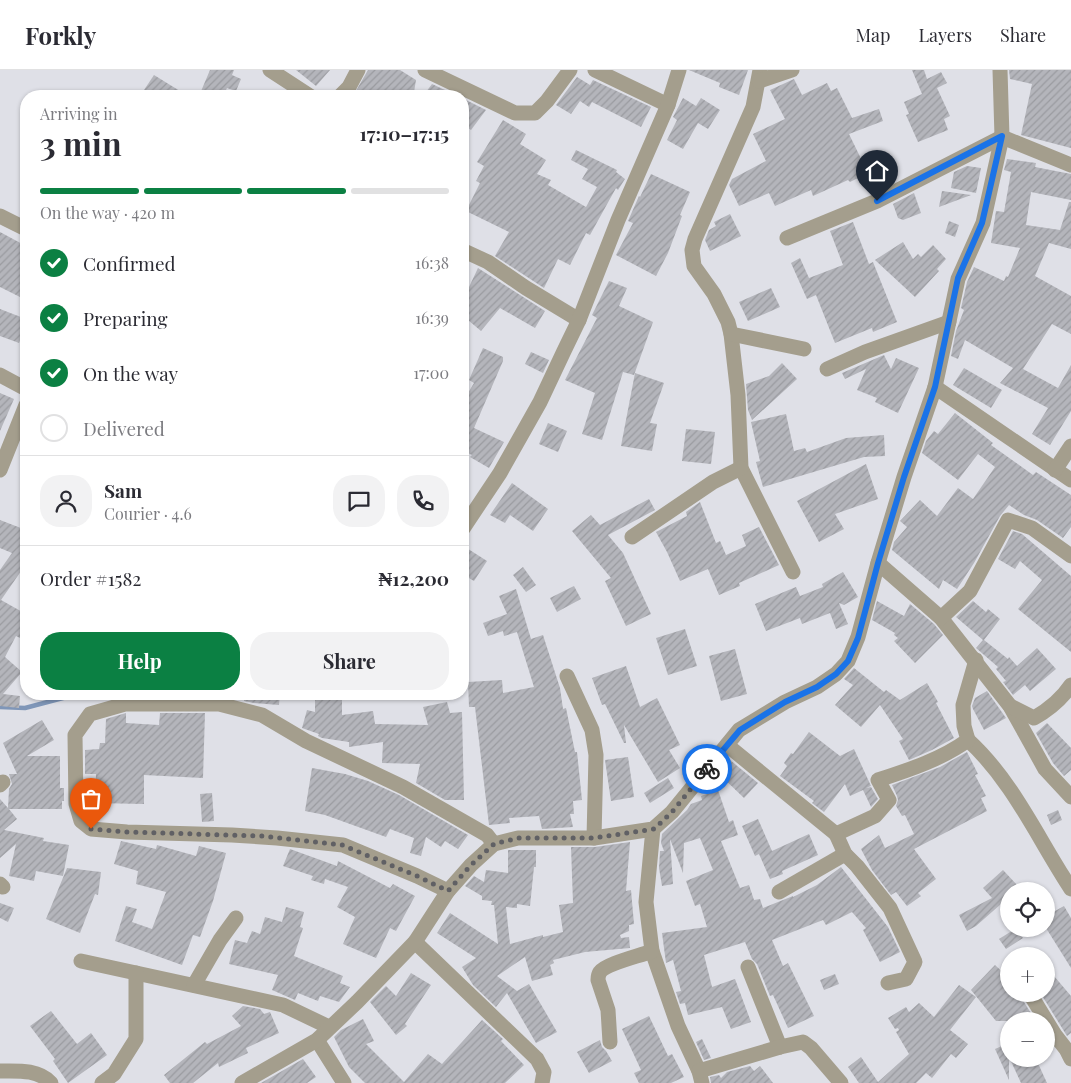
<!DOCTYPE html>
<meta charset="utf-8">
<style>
body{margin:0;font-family:"Playfair Display",serif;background:#f2f2f3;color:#2b2b33;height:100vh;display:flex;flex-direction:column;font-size:19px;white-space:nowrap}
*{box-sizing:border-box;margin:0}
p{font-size:16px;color:#7c7c81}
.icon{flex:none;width:28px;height:28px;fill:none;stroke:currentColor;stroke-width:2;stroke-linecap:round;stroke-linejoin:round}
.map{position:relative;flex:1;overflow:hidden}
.details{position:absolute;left:20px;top:20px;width:449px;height:610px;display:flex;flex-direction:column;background:#fff;border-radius:20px;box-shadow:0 1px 4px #0004}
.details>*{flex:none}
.tools{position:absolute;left:1000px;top:812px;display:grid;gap:10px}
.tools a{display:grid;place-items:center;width:55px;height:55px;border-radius:50%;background:#fff;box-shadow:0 1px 4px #0004;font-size:25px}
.pin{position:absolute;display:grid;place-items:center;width:42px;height:42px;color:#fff;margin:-51px -21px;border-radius:50% 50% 50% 0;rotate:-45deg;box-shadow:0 0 5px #0007}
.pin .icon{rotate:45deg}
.courier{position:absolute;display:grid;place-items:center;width:50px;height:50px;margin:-25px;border:4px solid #1a73e8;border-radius:50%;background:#fff;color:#222;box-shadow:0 1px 6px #0007}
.summary em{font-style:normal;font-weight:700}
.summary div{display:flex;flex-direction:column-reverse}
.summary{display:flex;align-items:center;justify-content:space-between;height:85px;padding:0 20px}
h1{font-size:32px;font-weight:700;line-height:38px}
.bar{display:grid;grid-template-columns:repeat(4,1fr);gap:8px 5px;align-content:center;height:60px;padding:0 20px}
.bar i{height:6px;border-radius:4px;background:#e1e1e2}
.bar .current{background:#0b8043}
.bar p{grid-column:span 4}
.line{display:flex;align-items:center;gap:12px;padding:0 20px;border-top:1px solid #e1e1e2}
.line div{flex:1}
.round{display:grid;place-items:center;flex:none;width:52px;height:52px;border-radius:20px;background:#f2f2f3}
ol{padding:0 20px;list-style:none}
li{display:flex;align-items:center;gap:15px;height:55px}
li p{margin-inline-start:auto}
li .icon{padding:5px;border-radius:50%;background:#0b8043;color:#fff;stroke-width:4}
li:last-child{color:#7c7c81}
li i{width:28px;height:28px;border:2px solid #e1e1e2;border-radius:50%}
.button{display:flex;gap:10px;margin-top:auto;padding:10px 20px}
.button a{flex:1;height:58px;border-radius:20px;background:#0b8043;color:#fff;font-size:20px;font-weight:700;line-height:58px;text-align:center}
.button a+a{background:#f2f2f3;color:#2b2b33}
header{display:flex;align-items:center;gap:30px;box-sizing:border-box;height:70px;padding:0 25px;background:#fff;border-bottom:1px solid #e1e1e2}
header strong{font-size:24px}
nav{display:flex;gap:28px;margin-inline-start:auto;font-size:18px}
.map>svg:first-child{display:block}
</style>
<header>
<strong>Forkly</strong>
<nav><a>Map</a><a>Layers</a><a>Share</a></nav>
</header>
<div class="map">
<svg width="1071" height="1013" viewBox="0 0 1071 1013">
<defs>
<pattern id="building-hatch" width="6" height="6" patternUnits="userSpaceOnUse" patternTransform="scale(1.25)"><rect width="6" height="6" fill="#b4b5bb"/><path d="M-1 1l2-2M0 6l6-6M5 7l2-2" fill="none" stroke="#9a9ba0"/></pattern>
</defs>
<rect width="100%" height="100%" fill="#dfe0e7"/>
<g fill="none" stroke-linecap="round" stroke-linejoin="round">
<path stroke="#7f96b8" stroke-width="4.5" d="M0 637 25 638 78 624"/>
</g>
<g fill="url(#building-hatch)">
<path d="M210 0H234L232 5 241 9 236 21 227 18 223 26H199Z"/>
<path d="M296 0H330L316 16Z"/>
<path d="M368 0H400L416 10 414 22 411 26H353Z"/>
<path d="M689 0H748L739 25 719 17 720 13Z"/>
<path d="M912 0H924L927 9 941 2 947 13 937 18 950 46 944 49 948 60 918 72 906 45 909 44 904 32 922 24Z"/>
<path d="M1009 0H1071V78L1021 65 1032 14 1010 9Z"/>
<path d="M154 5 188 26H140Z"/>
<path d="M577 7 590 15 593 10 651 37 641 57 592 32 589 37 580 31 571 44 556 35Z"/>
<path d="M794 9 802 25 827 13 831 21 837 18 852 48 879 39 883 51 849 64 868 103 850 112 848 110 813 126 811 120 775 136 769 123 739 136 729 115 732 109 766 91 753 64 785 49 770 20Z"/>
<path d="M432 14 458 26H423Z"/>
<path d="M462 28 486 40 471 60 462 54Z"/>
<path d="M683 28 696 36 701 28 720 40 708 59 698 53 683 79 667 70 677 50 673 47Z"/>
<path d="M503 50 526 64 520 74 546 90 537 104 551 110 548 115 586 137 597 117 582 109 588 99 571 90 576 80 617 100 616 102 625 109 618 120 616 118 590 165 586 163 570 195 558 189 544 218 495 186 509 162 466 141 480 113 476 111 484 96 477 92Z"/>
<path d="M1007 89 1036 93 1035 97 1071 104V130L1031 122 1026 155 1060 160 1069 132H1071V179L1049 173 1035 206 1071 226V264L1052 254 1023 299 1058 318 1071 295V341L1050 375 1032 364 1048 338 1000 313 1013 298 965 270 958 289 951 286 956 261 964 240 961 238 967 212 974 197 1004 211 1006 206 1008 207 1020 178 991 173 996 141 1004 142 1011 102 1004 100Z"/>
<path d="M967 96 981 98 976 123 951 118 954 102Z"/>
<path d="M651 104 690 122 680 145 682 146 668 183 656 206 616 185 633 153 628 151 639 126 640 127Z"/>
<path d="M942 121 971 125 939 137Z"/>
<path d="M914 123 921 143 903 150 898 148 893 134Z"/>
<path d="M730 144 741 166 710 181 705 170 709 160 716 156 714 152Z"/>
<path d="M949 151 959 155 955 167 945 163Z"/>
<path d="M853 152 869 194 873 192 897 252 873 262 872 258 835 273 816 225 807 229 791 193 800 188 809 208 843 195 830 161Z"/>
<path d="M0 162 26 176V230L0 217Z"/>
<path d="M903 172 913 189 918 184 921 187 933 175 946 189 937 199 939 201 915 227 875 190Z"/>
<path d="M478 198 545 241 535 258 500 238 481 261 462 245V232Z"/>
<path d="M609 211 627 218 619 236 653 252 634 305 623 302 602 370 582 364 595 323 565 310 597 248 592 245Z"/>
<path d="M771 218 780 237 748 251 739 232Z"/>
<path d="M0 239 26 249V255L19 273 0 266Z"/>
<path d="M483 278 503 287V291L474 358 504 372 489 398 470 387 472 385 464 381 462 384V333L474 313 469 310Z"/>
<path d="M531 282 549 290 543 303 525 294Z"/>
<path d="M884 285 891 299 896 288 919 298 898 343 875 332 877 328 857 320 866 299 845 309 842 303Z"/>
<path d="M782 293 797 309 752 350 748 340 746 314 769 306Z"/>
<path d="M964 298 1002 320 991 338 953 315Z"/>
<path d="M635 303 664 313 650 353 657 354 652 381 621 376Z"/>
<path d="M0 323 14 329 0 361Z"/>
<path d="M955 343 993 373 991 375 1033 405 1036 402 1071 425V457L1063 468 1037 450 1024 445 1009 435 1000 446 974 493 957 519 943 510 939 519 892 480 894 472 907 457 900 451 920 430 937 446 958 418 973 429 995 397 978 384 958 410 922 383 926 371 934 361 938 364Z"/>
<path d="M786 344 794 381 805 378 807 382 846 368 884 365 885 386 864 387 763 417 756 392 760 391 751 352Z"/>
<path d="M548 353 567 361 558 382 539 374Z"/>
<path d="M686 359 715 362 711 394 682 391Z"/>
<path d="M866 394 878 429 835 444 844 459 819 472 797 431Z"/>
<path d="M512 413 548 439 533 461 510 445 505 453 490 445Z"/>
<path d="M649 429 655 440 608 465 623 483 651 544 626 556 605 511 611 508 572 461 591 445 600 455Z"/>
<path d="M700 432 716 473 720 471 726 485 746 476 742 465 759 457 779 495 739 513 740 516 719 525 708 499 680 511 667 482 656 462 687 446 686 442Z"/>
<path d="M0 450 26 460V494L1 530 26 544V571L16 566 5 587 22 602 3 624 20 626 19 638 0 636V500L12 483 0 478Z"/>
<path d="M1013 461 1022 464 1071 506V582L1018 539 1042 510 1020 491 1015 499 998 489Z"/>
<path d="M462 475 487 491 474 511 462 504Z"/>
<path d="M523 497 536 515 526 522 513 505Z"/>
<path d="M843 502 858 527 844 535 839 533 848 554 836 559 830 543 802 554 800 548 766 561 755 534 796 517 800 526 823 517 822 514Z"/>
<path d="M574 516 581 529 557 542 550 528Z"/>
<path d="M516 519 531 569 543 565 560 618 563 639 566 638 575 682H577L582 730 573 731 574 744H570L573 757 542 759 539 746 509 748 510 753 489 755 475 637H469L468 612 502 610 503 623 534 617 517 562 504 566 503 561 488 566 483 553 507 544 499 526Z"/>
<path d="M877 531 904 546 910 534 934 554 943 565 915 593 894 571 898 568 894 565 895 563 872 550Z"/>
<path d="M973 531 986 542 988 539 1000 549 984 570 1008 589 1009 587 1017 596 1037 578 1056 599 1030 621 1025 615 1013 625 1003 612 1006 611 996 599 998 597 976 578 983 570 956 547Z"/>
<path d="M685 559 697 596 668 605 656 568Z"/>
<path d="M735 579 747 624 721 631 709 586Z"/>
<path d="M626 596 640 637 657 628 680 675 669 680 680 698 658 712 624 655 626 673H624L605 634 602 635 592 608Z"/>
<path d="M854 598 884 622 886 620 900 630 927 613 938 632 936 633 954 668 932 680 909 690 899 671 903 669 880 635 861 657 835 635 853 615 844 609Z"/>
<path d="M987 621 1006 648 984 660 973 639 972 636 975 628Z"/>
<path d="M244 624H280L279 635 254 633 244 631Z"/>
<path d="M315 624H342V645L373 641 375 654 428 655 423 637 447 632 450 643 462 642 464 730H445L416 713 420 694 382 693 383 672 349 677V672L322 668 318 666 319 664 302 658 307 640 315 642Z"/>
<path d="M126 643V653L159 655 160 643H205L203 708 144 705V734L95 733 96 704H85V680L99 679 100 673H105L106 649Z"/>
<path d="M42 650 54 670 27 686H60V718H64V731H62V739H9L17 749 4 760 44 768 43 771 69 775 63 806 36 801 34 811 9 806 16 774 0 788V729L8 738 9 719 12 714 9 704H17L3 673Z"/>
<path d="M1047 653 1071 678V700L1064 706 1053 693 1036 663Z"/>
<path d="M809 662 840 686 854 679 871 716 866 718 871 717 878 729 871 737 863 720 850 726 845 714 824 742 812 733 814 731 780 706 787 696 784 693 791 683 793 684Z"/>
<path d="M967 682 978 704 975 705 986 726 981 728 987 741 914 779 936 809 918 823 921 826 907 836 896 822 891 825 872 800 861 779 879 765 885 778 914 764 905 745 902 746 896 736 898 730 897 726 892 715 940 697Z"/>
<path d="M628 687 634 727 611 731 605 690Z"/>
<path d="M730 690 758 713 744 728 720 705V701Z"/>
<path d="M312 698 345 704 368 711 399 725 468 765 458 779 445 771 441 777 426 767 421 786 410 783 414 768 390 759 386 767 325 745 305 741Z"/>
<path d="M668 708 674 718 650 733 644 723Z"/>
<path d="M718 720 729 752 733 750 738 765 721 771 740 818 749 815 754 830 760 829 763 838 793 826V827L817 815 841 797 888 857 900 882 880 892 863 860 866 858 852 842 826 855 823 850 772 870 783 896 788 893 814 946 788 958 773 925 770 926 757 894 752 889 745 872 704 885 712 917 735 909 751 952 731 959 722 937 688 945 685 933 680 934 676 922 681 921 673 890 666 893 662 863 707 857 700 834 695 836 686 811 713 800 700 768 684 773 683 803 670 769 673 814 662 816 659 798 660 781H664L661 773 662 764 687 740 691 734 702 730 701 726Z"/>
<path d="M212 723 214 751 202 752 200 724Z"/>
<path d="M1058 740 1062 750 1051 755 1047 745Z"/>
<path d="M758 749 772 781 809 764 818 785 782 801 783 804 770 809 759 784 755 786 742 756Z"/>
<path d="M121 771 156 779 157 775 196 786 199 776 226 783 213 831 200 867 193 865 182 895 115 871 126 836 137 839 132 852 152 859 166 822 136 814 138 801 114 794Z"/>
<path d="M630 772 626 821 631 820 634 854 629 855V861L620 865 621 868 629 867 630 878 585 882 553 890 554 893 550 895 553 905 532 911 525 887 497 906 517 921 529 914 557 962 536 973 507 923 496 937 473 915 462 897 476 888 437 863 450 843 498 874 494 835H491L492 831 482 830V826L465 816 474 806 484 812 486 800 508 803V780H536V797H534L530 836 517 834V838L506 837 510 874 543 865V867L563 862 559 835 573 833 571 777H595Z"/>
<path d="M290 779 337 796 338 791 390 818 393 814 415 826 396 861 390 858 376 888 343 874 355 847 337 837 348 817 325 809 324 814 311 810 313 806 283 796Z"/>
<path d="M67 798 101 802 98 825 95 824 80 863 46 849Z"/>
<path d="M1003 800 1019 817 1015 821H1009V827L976 856 967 861 959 845 992 828 983 818Z"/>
<path d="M0 833 14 838 8 852 0 848Z"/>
<path d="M1064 836 1071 848V898L1046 858V846Z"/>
<path d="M286 837 304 842 300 857 303 858 294 886 343 906 340 913 350 917 339 932 320 926 318 931 298 923 295 930 272 920 278 905 229 894 235 870 247 873 252 861 260 864 265 847 282 852Z"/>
<path d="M1015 859 1023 868 1006 879 999 869Z"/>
<path d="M995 895 1009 908V924H1021L1022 929 1036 951H996L971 920Z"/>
<path d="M411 903 431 915 405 954 407 956 396 965 370 932 386 916 396 926Z"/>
<path d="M835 904 839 914 824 920 820 910Z"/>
<path d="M1054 906 1071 926V963L1067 966 1041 924H1046V913Z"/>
<path d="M959 915 976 927 950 960 968 974 956 988 951 984 932 1008 926 1003 916 1013H859L848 997 861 987 878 1012 909 984 896 962 899 960 898 958 895 959 888 948 906 937 909 942 919 933 934 947Z"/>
<path d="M243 936 260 939 264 944 270 942 279 963 246 978 248 983 219 997 218 993 193 1013H170L164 1005 205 972 207 974 241 956 232 946Z"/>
<path d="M51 941 77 974 91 963 107 985 68 1013 53 991 55 989 30 956Z"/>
<path d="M649 946 668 986 672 984 684 1007 671 1013H639L634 1003 641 1000 622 959Z"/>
<path d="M363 949 374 971 366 974 404 1012 428 984 442 994 482 950 503 969 501 971 524 995 505 1013H365L349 997 334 967 341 960Z"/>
<path d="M702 969 711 988 704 990 696 972Z"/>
<path d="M600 970 602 977 606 981 612 991 589 1003 577 982Z"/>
<path d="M1009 973V1010L995 979Z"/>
<path d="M303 989 316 1007 307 1013H261Z"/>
<path d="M1010 989H1036L1047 1013H1021Z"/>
<path d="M750 996 754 1001 760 996 773 1013H711L710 1007 719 1005 721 1008 727 1002Z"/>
</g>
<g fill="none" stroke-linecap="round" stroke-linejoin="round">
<g stroke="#a49e8d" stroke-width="15">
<path d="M270 0 310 26"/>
<path d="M425 0 515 43H535L547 31 570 0"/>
<path d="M595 0 668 35"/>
<path d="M760 0 753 37 695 169 692 180 694 196 714 224 728 252 731 264 738 325 741 398 793 502"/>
<path d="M759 11 792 0"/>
<path d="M340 26 349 17 358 0"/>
<path d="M0 146 26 159"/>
<path d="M787 168 877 131 1002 67 1071 95"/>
<path d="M462 180 488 192 526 218 579 250"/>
<path d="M731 264 804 279"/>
<path d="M827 299 865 282 949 252"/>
<path d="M0 305 26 319"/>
<path d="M935 317 1071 410"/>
<path d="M0 400 26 335"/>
<path d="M1055 400 1071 376"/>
<path d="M462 460 500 403 540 332 564 281 579 250 618 150 668 35 679 0"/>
<path d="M632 467 713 412 741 398"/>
<path d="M878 493 941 548 1010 636 1045 699 1071 727"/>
<path d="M941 548 970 521 1008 450 1032 458 1071 486"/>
<path d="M567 606 592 660 596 685 594 768"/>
<path d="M1010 636 1034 648C1050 639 1061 630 1071 615"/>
<path d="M968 670C1013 711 1038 769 1071 819"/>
<path d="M727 675 836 764 875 746 889 730 878 710C909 700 942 689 968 670L964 656 963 635 976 590"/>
<path d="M0 715 3 712"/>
<path d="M653 759 646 832 652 881 678 956 699 1001 702 1013"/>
<path d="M836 764 845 784 857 796 890 838 915 892 906 909 888 913"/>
<path d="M0 814 3 817"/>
<path d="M448 821 417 806 343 775 277 768 232 765 127 762 91 759 81 751 76 734 75 665 90 644 125 634H219L262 645 306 671 403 717 487 765 494 774"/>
<path d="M779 822 845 784"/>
<path d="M415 872 537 989 544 1002 542 1013"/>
<path d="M81 891 283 935 329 957"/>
<path d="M748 897 780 977"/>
<path d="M194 915 220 870 236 848"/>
<path d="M1030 924 1055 965 1066 979 1071 989"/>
<path d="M317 970 344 1013"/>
<path d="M610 972 608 940 598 910C598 907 598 905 600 902 607 893 640 886 652 881"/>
<path d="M0 1001C17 1001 38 999 51 1013"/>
<path d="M699 1001 780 977 803 972 811 978 841 1013"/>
<path d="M102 1013 114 1004 136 969V903"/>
<path d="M242 1013 317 970 357 932 415 872 448 821 471 795 494 774 518 768H594L653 759 672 742 739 660 785 632 817 617 836 604 848 591 858 567 878 493 904 407 935 317 958 209 983 153 1002 67 1000 0"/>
</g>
</g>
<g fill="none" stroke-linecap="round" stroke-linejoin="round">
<path stroke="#606064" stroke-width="5" stroke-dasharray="0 9" d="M91 759 127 762 262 766 342 775 417 806 448 821 471 795 494 774 518 768H594L654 759 672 742 707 699"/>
<path stroke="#1a73e8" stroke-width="6" d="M707 699 740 660 785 632 817 617 836 604 848 591 858 568 878 493 904 407 935 317 958 208 982 153 1002 66 877 131"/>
</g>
</svg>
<div class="tools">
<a><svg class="icon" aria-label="locate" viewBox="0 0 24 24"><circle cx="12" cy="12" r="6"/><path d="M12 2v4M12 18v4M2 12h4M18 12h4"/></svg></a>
<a>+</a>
<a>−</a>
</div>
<div class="pin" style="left:91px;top:759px;background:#ea580c"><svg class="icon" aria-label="bag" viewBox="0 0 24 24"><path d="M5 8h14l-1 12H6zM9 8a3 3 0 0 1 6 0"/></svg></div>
<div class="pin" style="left:877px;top:131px;background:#1f2937"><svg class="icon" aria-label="home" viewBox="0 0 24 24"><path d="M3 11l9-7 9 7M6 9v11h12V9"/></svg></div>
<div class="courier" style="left:707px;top:699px"><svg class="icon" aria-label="bike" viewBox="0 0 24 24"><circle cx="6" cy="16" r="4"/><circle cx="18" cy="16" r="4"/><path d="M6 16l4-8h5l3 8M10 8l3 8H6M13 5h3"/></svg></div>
<section class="details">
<div class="summary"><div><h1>3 min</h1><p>Arriving in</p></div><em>17:10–17:15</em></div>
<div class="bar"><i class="current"></i><i class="current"></i><i class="current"></i><i></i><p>On the way · 420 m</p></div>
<ol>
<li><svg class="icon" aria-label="check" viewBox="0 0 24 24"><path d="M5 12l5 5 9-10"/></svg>Confirmed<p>16:38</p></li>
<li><svg class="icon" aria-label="check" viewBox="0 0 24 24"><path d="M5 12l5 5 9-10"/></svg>Preparing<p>16:39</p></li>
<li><svg class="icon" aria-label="check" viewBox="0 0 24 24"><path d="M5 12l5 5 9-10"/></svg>On the way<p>17:00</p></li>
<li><i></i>Delivered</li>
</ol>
<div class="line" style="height:90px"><a class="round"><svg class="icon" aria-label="person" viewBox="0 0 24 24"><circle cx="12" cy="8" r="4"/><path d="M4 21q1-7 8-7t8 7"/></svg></a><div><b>Sam</b><p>Courier · 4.6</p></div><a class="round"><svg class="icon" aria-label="chat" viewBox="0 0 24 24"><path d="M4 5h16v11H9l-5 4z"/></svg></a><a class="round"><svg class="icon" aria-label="phone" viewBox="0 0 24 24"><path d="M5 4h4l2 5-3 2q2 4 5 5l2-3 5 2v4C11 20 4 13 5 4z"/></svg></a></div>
<div class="line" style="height:65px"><div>Order #1582</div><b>₦12,200</b></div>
<div class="button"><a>Help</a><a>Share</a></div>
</section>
</div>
